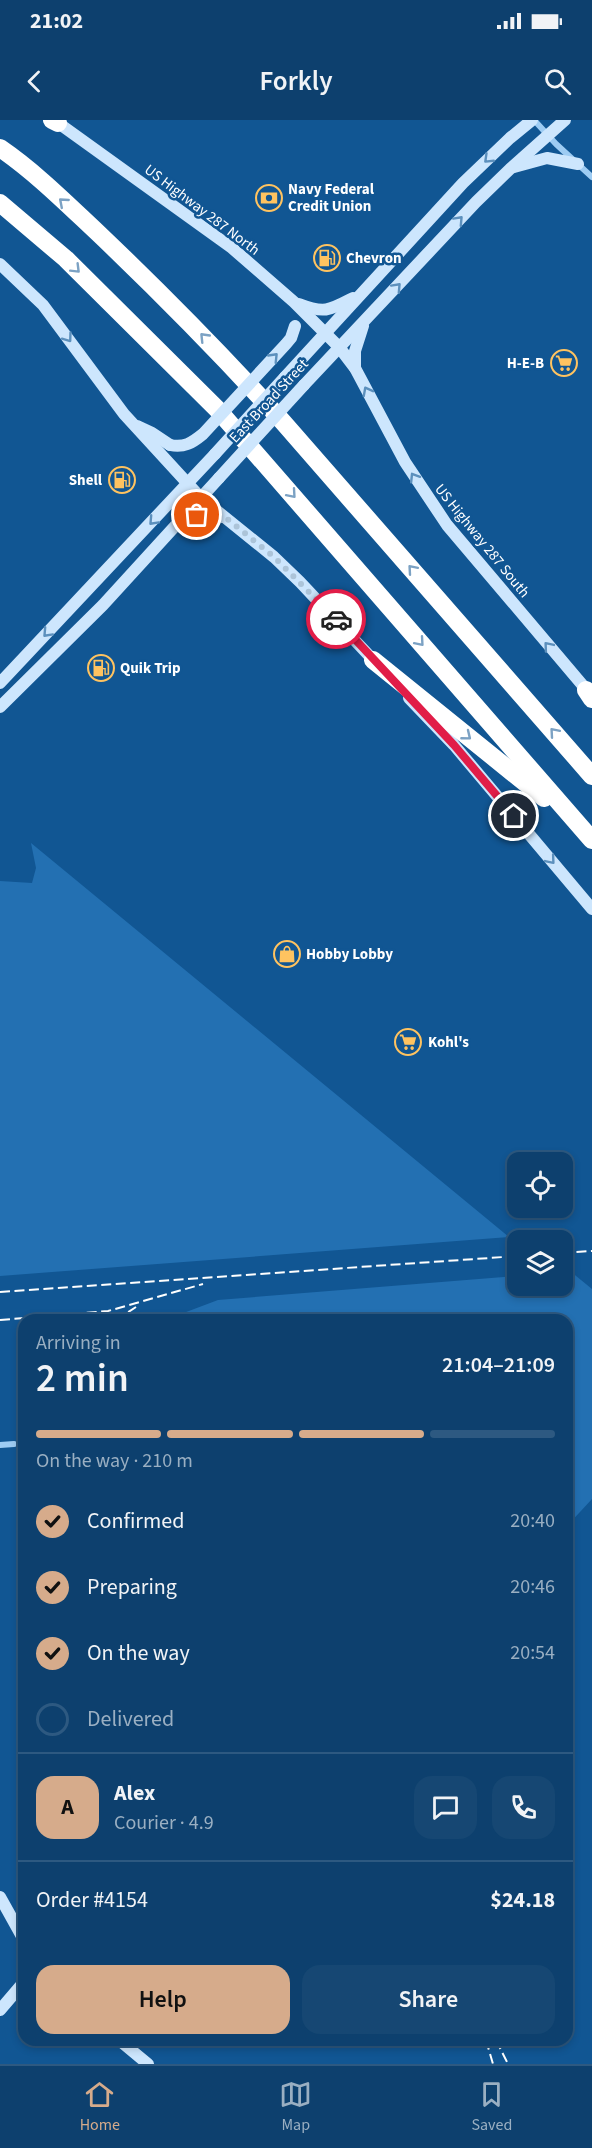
<!DOCTYPE html>
<meta charset="utf-8">
<style>
body{margin:0;font-family:"Source Sans 3",sans-serif;background:#164773;color:#f1f3f6;height:100vh;display:flex;flex-direction:column;font-size:22px;white-space:nowrap}
*{box-sizing:border-box;margin:0}
p{font-size:20px;color:#9aafc2}
.icon{flex:none;width:33px;height:33px;fill:none;stroke:currentColor;stroke-width:2;stroke-linecap:round;stroke-linejoin:round}
.map{position:relative;flex:1;overflow:hidden}
.drawer{position:absolute;left:18px;top:1194px;width:555px;height:732px;display:flex;flex-direction:column;background:#0d406e;border-radius:18px;box-shadow:0 3px 9px #0003,0 0 0 2px #2d5981}
.drawer>*{flex:none}
.buttons{position:absolute;left:507px;top:1032px;display:grid;gap:12px}
.buttons a{display:grid;place-items:center;width:66px;height:66px;border-radius:12px;background:#0d406e;box-shadow:0 3px 9px #0003,0 0 0 2px #2d5981;font-size:30px}
.pin{position:absolute;display:grid;place-items:center;width:51px;height:51px;color:#fff;margin:-26px;border:3px solid #fff;border-radius:50%;box-shadow:0 2px 6px #0007}
.courier{position:absolute;display:grid;place-items:center;width:60px;height:60px;margin:-30px;border:4px solid #e11d48;border-radius:50%;background:#fff;color:#222;box-shadow:0 2px 8px #0007}
.headline em{font-style:normal;font-weight:600}
.headline div{display:flex;flex-direction:column-reverse}
.headline{display:flex;align-items:center;justify-content:space-between;height:102px;padding:0 18px}
h1{font-size:39px;font-weight:600;line-height:45px}
.bar{display:grid;grid-template-columns:repeat(4,1fr);gap:9px 6px;align-content:center;height:72px;padding:0 18px}
.bar i{height:8px;border-radius:4px;background:#2d5981}
.bar .on{background:#d6ab8b}
.bar p{grid-column:span 4}
.line{display:flex;align-items:center;gap:15px;padding:0 18px;border-top:2px solid #2d5981}
.line div{flex:1}
.round{display:grid;place-items:center;flex:none;width:63px;height:63px;border-radius:18px;background:#164773}
ol{padding:0 18px;list-style:none}
li{display:flex;align-items:center;gap:18px;height:66px}
li p{margin-inline-start:auto}
li .icon{padding:6px;border-radius:50%;background:#d6ab8b;color:#111;stroke-width:4}
li:last-child{color:#9aafc2}
li i{width:33px;height:33px;border:3px solid #2d5981;border-radius:50%}
.primary-button{display:flex;gap:12px;margin-top:auto;padding:12px 18px}
.primary-button a{flex:1;height:69px;border-radius:18px;background:#d6ab8b;color:#111;font-size:24px;font-weight:600;line-height:69px;text-align:center}
.primary-button a+a{background:#164773;color:#f1f3f6}
.status{display:flex;justify-content:space-between;align-items:center;height:42px;padding:0 30px;background:#0d406e;direction:ltr}
.status svg{height:16px;fill:currentColor}
header{display:flex;justify-content:space-between;align-items:center;height:78px;padding:0 18px;background:#0d406e;font-size:27px;font-weight:600}
.tabs{display:flex;justify-content:space-around;align-items:center;height:84px;border-top:2px solid #2d5981;background:#0d406e;font-size:16px;color:#9aafc2}
.tabs a{display:grid;justify-items:center;gap:3px}
.tabs .on{color:#d6ab8b}
.map>svg:first-child{display:block}
</style>
<div class="status"><b>21:02</b><svg viewBox="0 0 49 12"><path d="M0 12V9h3v3zM5 12V6h3v6zM10 12V3h3v9zM15 12V0h3v12zM26 1h20v11H26zM47 4h2v5h-2z"/></svg></div>
<header><svg class="icon" aria-label="back" viewBox="0 0 24 24"><path d="M15 5l-7 7 7 7"/></svg>Forkly<svg class="icon" aria-label="search" viewBox="0 0 24 24"><circle cx="10" cy="10" r="6"/><path d="M15 15l6 6"/></svg></header>
<div class="map">
<svg width="592" height="1944" viewBox="0 0 592 1944">
<rect width="100%" height="100%" fill="#115693"/>
<g fill="#2370b2">
<path d="M31 723 509 1117 0 1156V761L32 763 36 748Z"/>
<path d="M570 1151 592 1169V1379L567 1406V1200H165L218 1180 517 1156 518 1166H562L563 1152Z"/>
</g>
<g fill="none" stroke-linecap="round" stroke-linejoin="round">
<g stroke="#9eccf3" stroke-width="6">
<path d="M534 0 556 24 592 57"/>
<path d="M0 1325 14 1324"/>
</g>
<g stroke="#cde6fd" stroke-width="12">
<path d="M54 0 232 128 294 182 339 227 355 248 405 342 447 405 591 575"/>
<path d="M514 47 547 38 578 44"/>
<path d="M0 144 43 185 124 294 201 378 274 437 300 462 377 544"/>
<path d="M299 184C325 194 330 190 353 178"/>
<path d="M355 248V231L363 206"/>
<path d="M285 257 463 63 510 18 532 0"/>
<path d="M304 265 476 82 510 49 565 0"/>
<path d="M137 306 152 313 170 325"/>
<path d="M184 405C196 393 208 394 223 397"/>
<path d="M0 563 215 334"/>
<path d="M409 578 454 625 592 789"/>
<path d="M0 587 103 485 219 358"/>
<path d="M0 1777 24 1820"/>
<path d="M0 1890 24 1862"/>
<path d="M119 1920 148 1944"/>
</g>
<g stroke="#fff" stroke-width="18">
<path d="M52 0 58 3"/>
<path d="M0 28C35 52 66 83 97 112 161 173 223 236 283 302L592 656"/>
<path d="M0 83 66 139 218 290 592 720"/>
<path d="M373 540 544 678"/>
<path d="M586 570 592 579"/>
</g>
<g stroke="#fff" stroke-width="2" stroke-dasharray="10 4.5" stroke-linecap="butt">
<path d="M562 1133 592 1131"/>
<path d="M0 1172 518 1136"/>
<path d="M0 1200 108 1191 203 1164"/>
<path d="M116 1200 136 1187"/>
<path d="M486 1920 493 1944"/>
<path d="M496 1920 508 1944"/>
</g>
<g stroke="#cde6fd" stroke-width="12">
<path d="M170 325C184 328 192 323 203 314L286 224 291 218 295 206"/>
<path d="M215 334 285 257"/>
<path d="M219 358 304 265"/>
</g>
</g>
<defs><path id="oneway-chevron" d="M-2-3.5L2.5 0L-2 3.5" fill="none" stroke-width="1.6" stroke-linecap="round" stroke-linejoin="round" transform="scale(1.5)"/></defs>
<g stroke="#5c90bd">
<use href="#oneway-chevron" transform="translate(488 39) rotate(136)"/>
<use href="#oneway-chevron" transform="translate(459 100) rotate(-47)"/>
<use href="#oneway-chevron" transform="translate(397 167) rotate(-47)"/>
<use href="#oneway-chevron" transform="translate(68 218) rotate(54)"/>
<use href="#oneway-chevron" transform="translate(274 237) rotate(-46)"/>
<use href="#oneway-chevron" transform="translate(367 271) rotate(-118)"/>
<use href="#oneway-chevron" transform="translate(414 357) rotate(-122)"/>
<use href="#oneway-chevron" transform="translate(153 401) rotate(133)"/>
<use href="#oneway-chevron" transform="translate(47 513) rotate(133)"/>
<use href="#oneway-chevron" transform="translate(548 526) rotate(-130)"/>
<use href="#oneway-chevron" transform="translate(551 740) rotate(50)"/>
</g>
<g stroke="#7ca2c4">
<use href="#oneway-chevron" transform="translate(63 82) rotate(-139)"/>
<use href="#oneway-chevron" transform="translate(76 149) rotate(45)"/>
<use href="#oneway-chevron" transform="translate(204 217) rotate(-134)"/>
<use href="#oneway-chevron" transform="translate(292 374) rotate(49)"/>
<use href="#oneway-chevron" transform="translate(412 449) rotate(-131)"/>
<use href="#oneway-chevron" transform="translate(420 522) rotate(49)"/>
<use href="#oneway-chevron" transform="translate(554 612) rotate(-131)"/>
<use href="#oneway-chevron" transform="translate(467 616) rotate(39)"/>
</g>
<g fill="none" stroke-linecap="round" stroke-linejoin="round">
<path stroke="#acc4d9" stroke-width="6" stroke-dasharray="0 10.8" d="M197 395H212L225 397 274 437 336 499"/>
<path stroke="#e11d48" stroke-width="8" d="M336 499 454 625 514 696"/>
</g>
<defs>
<symbol id="bank-ring" viewBox="-11 -11 22 22"><circle r="9.5" fill="#115693" stroke="#ffc360" stroke-width="1.5"/><path d="M-6-4H6V4H-6ZM0-2.3a2.3 2.3 0 1 0 0 4.6a2.3 2.3 0 1 0 0-4.6Z" fill="#ffc360"/></symbol>
<symbol id="fuel-ring" viewBox="-11 -11 22 22"><circle r="9.5" fill="#115693" stroke="#ffc360" stroke-width="1.5"/><path d="M-5.5-6h7V0h2V4h1.3V-2.5L3-4.5l.8-.8L6-3V5H2.5V1h-1V6h-7ZM-4.2-4.7v3.2H.2V-4.7Z" fill="#ffc360"/></symbol>
<symbol id="supermarket-ring" viewBox="-11 -11 22 22"><circle r="9.5" fill="#115693" stroke="#ffc360" stroke-width="1.5"/><path d="M-6-5.5h2.5l.6 2H6L4.5 2H-2.5L-4.4-4H-6ZM-1.5 3.2a1.3 1.3 0 1 0 .1 0ZM3 3.2a1.3 1.3 0 1 0 .1 0Z" fill="#ffc360"/></symbol>
<symbol id="shop-ring" viewBox="-11 -11 22 22"><circle r="9.5" fill="#115693" stroke="#ffc360" stroke-width="1.5"/><path d="M-5-2.5h2.3a2.7 3.5 0 0 1 5.4 0H5L5.5 6h-11ZM-1.5-2.5h3a1.5 2.3 0 0 0-3 0Z" fill="#ffc360"/></symbol>
</defs>
<g fill-rule="evenodd">
<use href="#bank-ring" x="254" y="63" width="30" height="30"/>
<use href="#fuel-ring" x="312" y="123" width="30" height="30"/>
<use href="#supermarket-ring" x="549" y="228" width="30" height="30"/>
<use href="#fuel-ring" x="107" y="345" width="30" height="30"/>
<use href="#fuel-ring" x="86" y="533" width="30" height="30"/>
<use href="#shop-ring" x="272" y="819" width="30" height="30"/>
<use href="#supermarket-ring" x="393" y="907" width="30" height="30"/>
</g>
<g text-anchor="middle" dominant-baseline="central" stroke-width="5" stroke-linejoin="round" paint-order="stroke">
<g font-size="15" font-weight="bold" fill="#fff" stroke="#115693" text-anchor="start">
<text x="288" y="69">Navy Federal<tspan x="288" dy="17">Credit Union</tspan></text>
<text x="346" y="138">Chevron</text>
<text x="544" y="243" text-anchor="end">H-E-B</text>
<text x="102" y="360" text-anchor="end">Shell</text>
<text x="120" y="548">Quik Trip</text>
<text x="306" y="834">Hobby Lobby</text>
<text x="428" y="922">Kohl's</text>
</g>
<g font-size="15" fill="#fff" stroke="#115693">
<text transform="translate(202 90) rotate(37)">US Highway 287 North</text>
<text transform="translate(269 281) rotate(-47)">East Broad Street</text>
<text transform="translate(482 421) rotate(51)">US Highway 287 South</text>
</g>
</g>
</svg>
<div class="buttons">
<a><svg class="icon" aria-label="locate" viewBox="0 0 24 24"><circle cx="12" cy="12" r="6"/><path d="M12 2v4M12 18v4M2 12h4M18 12h4"/></svg></a>
<a><svg class="icon" aria-label="layers" viewBox="0 0 24 24"><path d="M12 4l9 5-9 5-9-5zM3 14l9 5 9-5"/></svg></a>
</div>
<div class="pin" style="left:197px;top:395px;background:#ea580c"><svg class="icon" aria-label="bag" viewBox="0 0 24 24"><path d="M5 8h14l-1 12H6zM9 8a3 3 0 0 1 6 0"/></svg></div>
<div class="pin" style="left:514px;top:696px;background:#1f2937"><svg class="icon" aria-label="home" viewBox="0 0 24 24"><path d="M3 11l9-7 9 7M6 9v11h12V9"/></svg></div>
<div class="courier" style="left:336px;top:499px"><svg class="icon" aria-label="car" viewBox="0 0 24 24"><path d="M5 17H2v-5l4-1 3-4h7l3 4 3 1v5h-3M9 17h6M6 11h13"/><circle cx="7" cy="17" r="2"/><circle cx="17" cy="17" r="2"/></svg></div>
<section class="drawer">
<div class="headline"><div><h1>2 min</h1><p>Arriving in</p></div><em>21:04–21:09</em></div>
<div class="bar"><i class="on"></i><i class="on"></i><i class="on"></i><i></i><p>On the way · 210 m</p></div>
<ol>
<li><svg class="icon" aria-label="check" viewBox="0 0 24 24"><path d="M5 12l5 5 9-10"/></svg>Confirmed<p>20:40</p></li>
<li><svg class="icon" aria-label="check" viewBox="0 0 24 24"><path d="M5 12l5 5 9-10"/></svg>Preparing<p>20:46</p></li>
<li><svg class="icon" aria-label="check" viewBox="0 0 24 24"><path d="M5 12l5 5 9-10"/></svg>On the way<p>20:54</p></li>
<li><i></i>Delivered</li>
</ol>
<div class="line" style="height:108px"><b class="round" style="background:#d6ab8b;color:#111">A</b><div><b>Alex</b><p>Courier · 4.9</p></div><a class="round"><svg class="icon" aria-label="chat" viewBox="0 0 24 24"><path d="M4 5h16v11H9l-5 4z"/></svg></a><a class="round"><svg class="icon" aria-label="phone" viewBox="0 0 24 24"><path d="M5 4h4l2 5-3 2q2 4 5 5l2-3 5 2v4C11 20 4 13 5 4z"/></svg></a></div>
<div class="line" style="height:78px"><div>Order #4154</div><b>$24.18</b></div>
<div class="primary-button"><a>Help</a><a>Share</a></div>
</section>
</div>
<nav class="tabs">
<a class="on"><svg class="icon" aria-label="home" viewBox="0 0 24 24"><path d="M3 11l9-7 9 7M6 9v11h12V9"/></svg>Home</a>
<a><svg class="icon" aria-label="map" viewBox="0 0 24 24"><path d="M3 6l6-2 6 2 6-2v14l-6 2-6-2-6 2zM9 4v14M15 6v14"/></svg>Map</a>
<a><svg class="icon" aria-label="saved" viewBox="0 0 24 24"><path d="M7 4h10v16l-5-4-5 4z"/></svg>Saved</a>
</nav>
